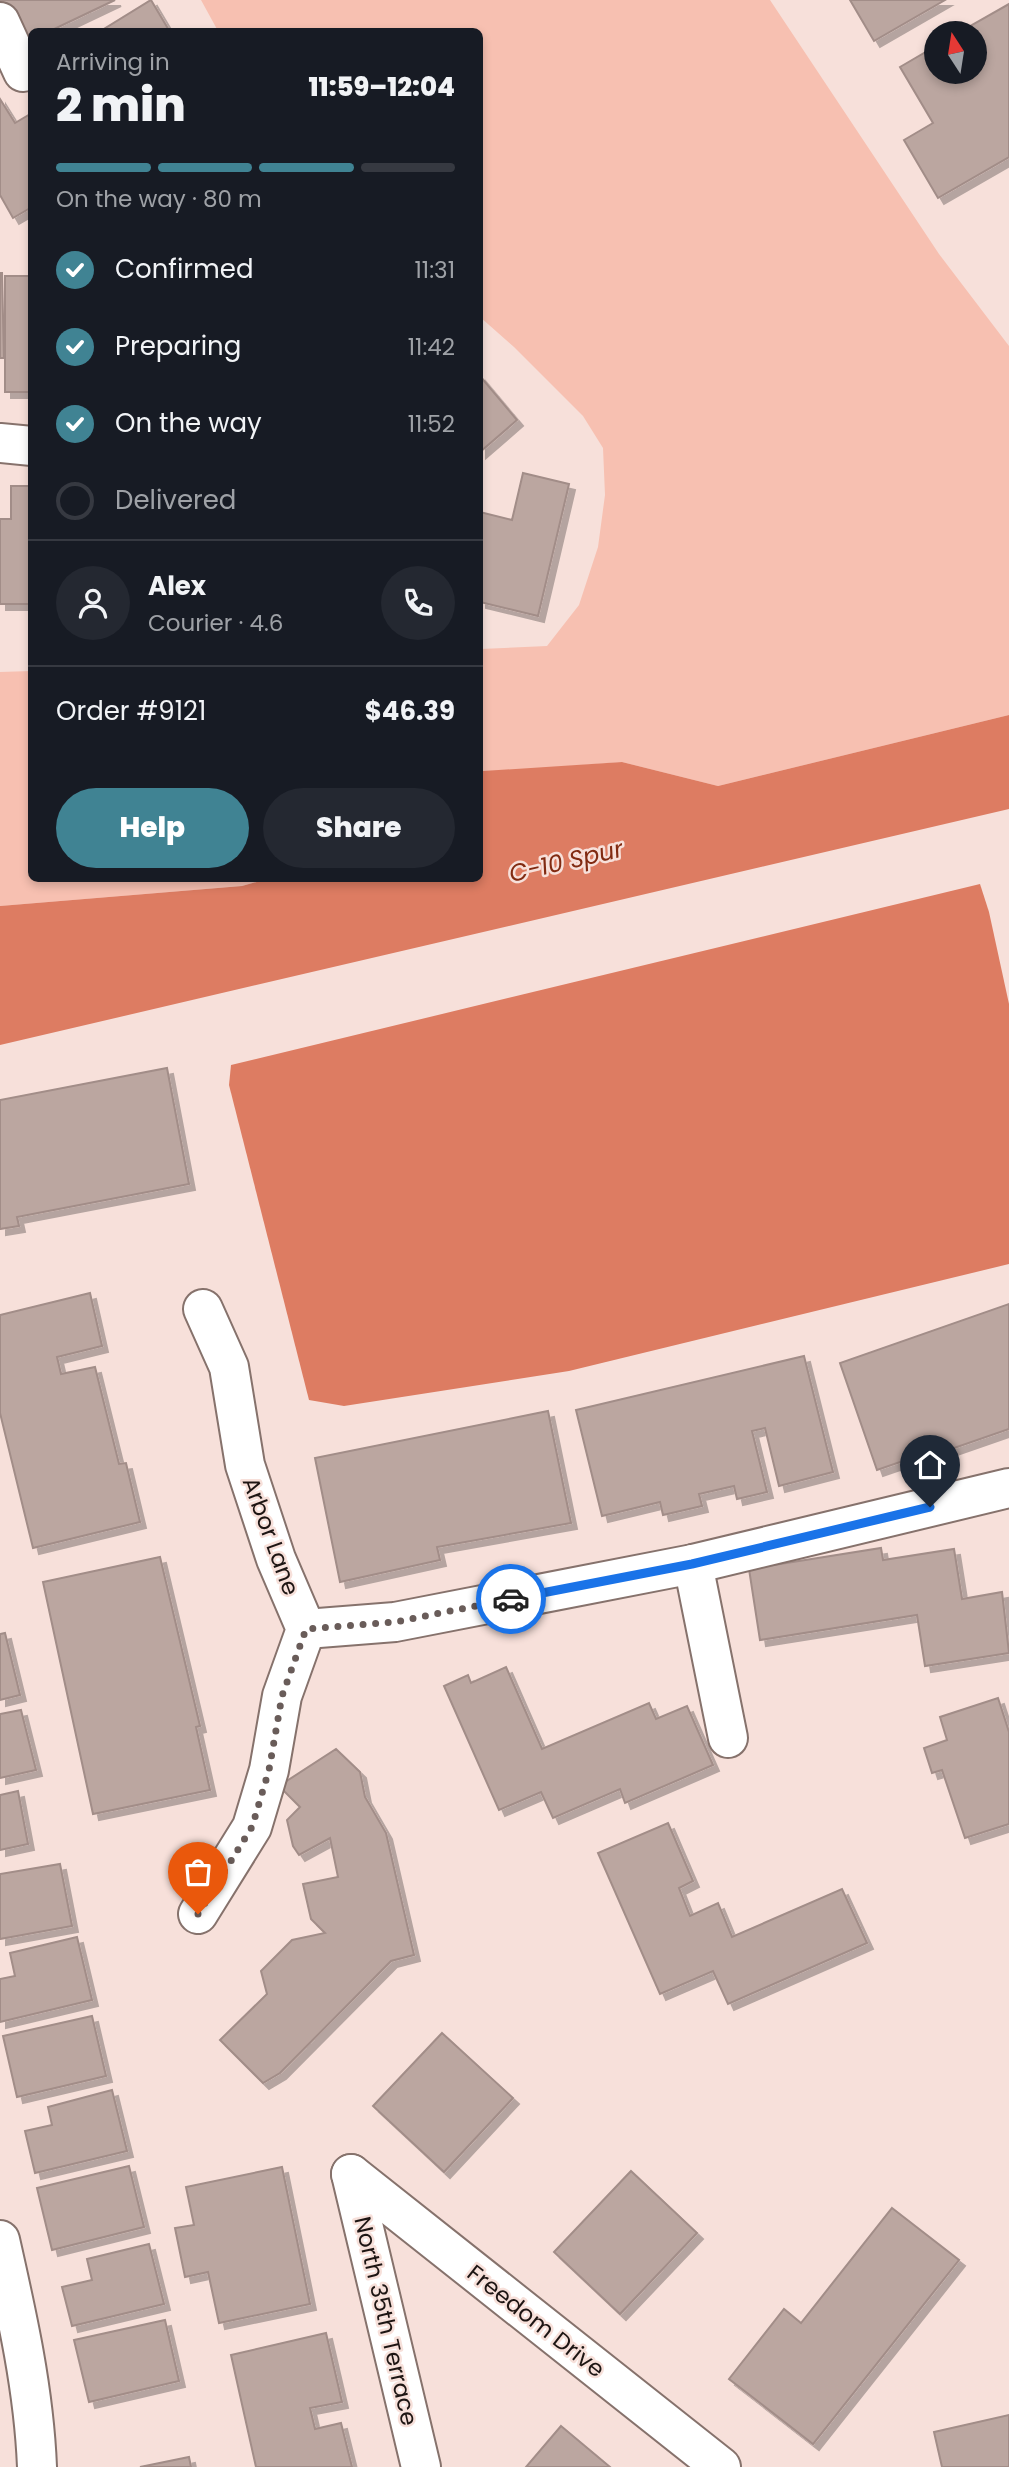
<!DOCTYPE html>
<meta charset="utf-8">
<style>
body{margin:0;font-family:Poppins,sans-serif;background:#242831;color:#f1f3f6;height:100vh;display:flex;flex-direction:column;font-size:26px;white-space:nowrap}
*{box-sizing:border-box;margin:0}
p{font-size:23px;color:#9ea1a6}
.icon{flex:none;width:38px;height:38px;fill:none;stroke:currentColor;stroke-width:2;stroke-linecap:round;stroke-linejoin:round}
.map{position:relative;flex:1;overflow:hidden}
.details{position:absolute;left:28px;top:28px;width:455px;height:854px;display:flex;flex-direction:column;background:#171b24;border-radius:10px;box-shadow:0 4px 10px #0003}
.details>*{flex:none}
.needle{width:46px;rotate:348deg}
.tools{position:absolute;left:924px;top:21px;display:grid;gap:14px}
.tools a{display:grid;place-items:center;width:63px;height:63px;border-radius:50%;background:#171b24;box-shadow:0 4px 10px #0003;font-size:35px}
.pin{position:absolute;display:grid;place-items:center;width:60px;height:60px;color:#fff;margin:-72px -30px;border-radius:50% 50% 50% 0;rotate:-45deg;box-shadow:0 0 7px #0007}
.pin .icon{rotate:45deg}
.courier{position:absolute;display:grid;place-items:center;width:70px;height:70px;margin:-35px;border:5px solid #1a73e8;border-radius:50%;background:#fff;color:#222;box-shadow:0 2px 9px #0007}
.overview em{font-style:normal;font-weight:800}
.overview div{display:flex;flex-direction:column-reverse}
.overview{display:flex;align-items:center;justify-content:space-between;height:119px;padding:0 28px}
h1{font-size:46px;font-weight:800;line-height:52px}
.bar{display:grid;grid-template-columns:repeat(4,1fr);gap:10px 7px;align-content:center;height:84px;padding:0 28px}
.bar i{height:9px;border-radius:5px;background:#363941}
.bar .on{background:#408393}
.bar p{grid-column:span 4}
.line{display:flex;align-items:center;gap:18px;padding:0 28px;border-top:2px solid #363941}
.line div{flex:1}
.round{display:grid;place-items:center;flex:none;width:74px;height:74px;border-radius:37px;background:#242831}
ol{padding:0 28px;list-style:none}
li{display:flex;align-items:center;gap:21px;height:77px}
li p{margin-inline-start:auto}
li .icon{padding:7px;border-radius:50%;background:#408393;color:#fff;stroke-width:4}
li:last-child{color:#9ea1a6}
li i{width:38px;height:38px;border:4px solid #363941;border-radius:50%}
.button{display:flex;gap:14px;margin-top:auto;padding:14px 28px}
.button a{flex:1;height:80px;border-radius:42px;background:#408393;color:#fff;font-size:28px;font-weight:800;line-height:80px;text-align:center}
.button a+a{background:#242831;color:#f1f3f6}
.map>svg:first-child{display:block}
</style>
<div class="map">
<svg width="1009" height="2467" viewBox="0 0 1009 2467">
<defs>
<filter id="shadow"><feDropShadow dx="6" dy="6" stdDeviation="0" flood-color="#0004"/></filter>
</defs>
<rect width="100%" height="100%" fill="#f7e0da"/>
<g fill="#f7c0b1">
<path d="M201 0H770L939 254 1009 346V715L718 786 622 762 480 773V649L547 646 579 605 598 547 605 495 603 448 583 416 514 347 480 317V32L218 31Z"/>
<path d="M31 671 32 878 267 879 242 886 0 906V672Z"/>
</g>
<g fill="#dd7c62">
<path d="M1009 715V809L0 1045V906L242 886 267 879 480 878V773L483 771 622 762 718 786Z"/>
<path d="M980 884 989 912 1009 1004V1264L569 1371 344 1406 309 1400 229 1085 231 1065Z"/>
</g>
<g fill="#bba6a0" stroke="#a28d88" stroke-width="2" filter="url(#shadow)">
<path d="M0 0H115L48 32H32V39L20 44Z"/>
<path d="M151 0 170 32H99Z"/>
<path d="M850 0H945L874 41Z"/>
<path d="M1009 4V157L938 198 904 140 933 123 900 67 936 46V72H975V33H958Z"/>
<path d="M0 99 15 123 32 113V207L13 218 0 195Z"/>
<path d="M0 273H2L4 358H0Z"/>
<rect x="5" y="276" width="27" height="116"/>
<path d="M480 376 517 420 480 452Z"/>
<path d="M523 473 569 484 538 616 480 602V512L512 520Z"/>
<path d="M11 486H32V604H0V519H11Z"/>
<path d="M167 1068 189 1184 17 1217 19 1226 0 1229V1100Z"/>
<path d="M90 1293 102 1346 57 1357 61 1374 95 1367 119 1464 126 1463 140 1522 33 1548 0 1413V1315Z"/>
<path d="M1009 1304V1429L934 1455 932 1451 877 1470 840 1363Z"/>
<path d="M804 1356 833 1472 779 1486 765 1428 752 1431 767 1492 737 1499 734 1486 699 1494 702 1506 663 1515 660 1502 602 1516 576 1410Z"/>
<path d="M548 1411 571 1523 437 1547 440 1560 340 1582 315 1458Z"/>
<path d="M881 1548 883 1560 954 1549 962 1599 1002 1592 1009 1653 925 1666 917 1615 760 1640 749 1569Z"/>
<path d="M160 1557 200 1726 196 1727 210 1790 93 1814 43 1582Z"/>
<path d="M5 1633 20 1695 0 1700V1634Z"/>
<path d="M506 1667 542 1749 649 1703 656 1719 687 1706 713 1765 625 1803 620 1789 553 1818 541 1792 499 1810 444 1686 468 1675 471 1683Z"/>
<path d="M998 1698 1009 1732V1824L965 1838 942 1770 932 1773 924 1748 947 1740 940 1717Z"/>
<path d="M21 1710 36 1770 0 1778V1714Z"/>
<path d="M336 1749 360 1772 365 1797 386 1833 414 1955 391 1961 280 2073 263 2083 220 2040 267 1994 261 1971 292 1940 325 1933 311 1919 303 1884 338 1877 330 1838 299 1855 293 1846 287 1820 300 1807 279 1786Z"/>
<path d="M18 1791 28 1844 0 1850V1795Z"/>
<path d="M668 1823 693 1881 679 1888 690 1916 718 1903 732 1937 842 1889 867 1943 728 2004 713 1971 660 1994 598 1853Z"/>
<path d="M60 1864 72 1926 0 1939V1874Z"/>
<path d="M77 1937 92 2000 0 2022V1979L15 1976 10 1953Z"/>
<path d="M92 2016 106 2076 17 2097 3 2036Z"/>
<path d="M442 2033 513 2098 444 2172 373 2106Z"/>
<path d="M112 2090 127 2151 35 2173 25 2131 52 2125 48 2107Z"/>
<path d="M129 2166 144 2227 52 2250 37 2188Z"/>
<path d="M282 2167 310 2304 219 2323 208 2272 185 2277 175 2228 194 2225 186 2187Z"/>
<path d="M631 2171 697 2233 620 2314 554 2252Z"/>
<path d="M892 2208 959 2260 813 2444 729 2379 784 2309 801 2323Z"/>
<path d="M149 2244 164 2304 72 2326 62 2287 92 2280 87 2259Z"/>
<path d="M165 2320 179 2381 89 2402 74 2340Z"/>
<path d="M326 2333 342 2402 310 2408 315 2429 341 2423 352 2467H256L231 2355Z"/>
<path d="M1009 2415V2467H942L934 2432Z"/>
<path d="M561 2426 610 2467H526Z"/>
<path d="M189 2457 191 2467H140Z"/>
</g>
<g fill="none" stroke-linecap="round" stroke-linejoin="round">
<defs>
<g id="minor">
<path d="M0 22 23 72"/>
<path d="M0 443 32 446"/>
<path d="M693 1564 728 1738"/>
<path d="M306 1629 395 1622 693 1564 1009 1488"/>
<path d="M198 1914 252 1827 269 1770 282 1696 306 1629 276 1559 245 1465 229 1367 203 1309"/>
<path d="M351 2174 721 2467"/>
<path d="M351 2174 421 2467"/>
<path d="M0 2240C17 2315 34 2390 37 2467"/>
</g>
</defs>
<use href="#minor" stroke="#86726c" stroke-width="42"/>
<use href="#minor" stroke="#fff" stroke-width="38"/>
</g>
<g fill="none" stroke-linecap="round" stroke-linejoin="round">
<path stroke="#695c59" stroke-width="7" stroke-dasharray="0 12.6" d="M198 1914 252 1827 269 1770 282 1696 306 1629 395 1622 511 1599"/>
<path stroke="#1a73e8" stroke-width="9" d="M511 1599 692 1564 930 1507"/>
</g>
<g text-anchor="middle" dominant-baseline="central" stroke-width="5" stroke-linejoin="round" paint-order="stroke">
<g font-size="23" fill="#1d1513" stroke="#f7e0da">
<text transform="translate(271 1536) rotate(70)">Arbor Lane</text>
<text transform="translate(386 2321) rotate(77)">North 35th Terrace</text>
<text transform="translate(536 2321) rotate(38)">Freedom Drive</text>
</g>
<g font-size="24" font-style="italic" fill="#812a11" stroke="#f7e0da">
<text transform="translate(566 861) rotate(-13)">C-10 Spur</text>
</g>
</g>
</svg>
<div class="tools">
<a><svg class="needle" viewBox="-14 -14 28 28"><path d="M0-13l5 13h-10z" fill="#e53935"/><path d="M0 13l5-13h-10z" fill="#9ea1a6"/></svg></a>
</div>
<div class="pin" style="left:198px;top:1914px;background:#ea580c"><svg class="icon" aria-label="bag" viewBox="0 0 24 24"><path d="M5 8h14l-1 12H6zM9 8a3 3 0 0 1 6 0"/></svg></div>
<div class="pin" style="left:930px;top:1507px;background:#1f2937"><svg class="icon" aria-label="home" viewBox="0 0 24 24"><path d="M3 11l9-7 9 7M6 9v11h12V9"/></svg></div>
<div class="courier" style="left:511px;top:1599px"><svg class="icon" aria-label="car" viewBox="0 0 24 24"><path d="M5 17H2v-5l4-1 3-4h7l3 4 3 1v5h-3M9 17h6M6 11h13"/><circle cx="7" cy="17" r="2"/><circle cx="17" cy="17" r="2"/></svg></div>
<section class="details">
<div class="overview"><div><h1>2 min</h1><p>Arriving in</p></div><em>11:59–12:04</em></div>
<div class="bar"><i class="on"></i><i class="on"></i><i class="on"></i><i></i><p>On the way · 80 m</p></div>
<ol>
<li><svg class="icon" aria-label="check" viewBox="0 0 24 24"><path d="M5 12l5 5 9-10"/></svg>Confirmed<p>11:31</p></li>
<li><svg class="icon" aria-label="check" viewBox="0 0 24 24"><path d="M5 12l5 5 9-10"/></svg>Preparing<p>11:42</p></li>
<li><svg class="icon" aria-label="check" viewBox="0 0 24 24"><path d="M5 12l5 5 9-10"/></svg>On the way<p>11:52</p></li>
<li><i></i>Delivered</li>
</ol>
<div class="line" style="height:126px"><a class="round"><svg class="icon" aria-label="person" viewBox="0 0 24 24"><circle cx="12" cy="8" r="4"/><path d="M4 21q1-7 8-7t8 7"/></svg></a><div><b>Alex</b><p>Courier · 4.6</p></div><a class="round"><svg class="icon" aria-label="phone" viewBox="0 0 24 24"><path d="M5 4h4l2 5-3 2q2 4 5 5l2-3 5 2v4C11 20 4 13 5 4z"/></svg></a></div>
<div class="line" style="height:91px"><div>Order #9121</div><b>$46.39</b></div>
<div class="button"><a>Help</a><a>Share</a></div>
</section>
</div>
